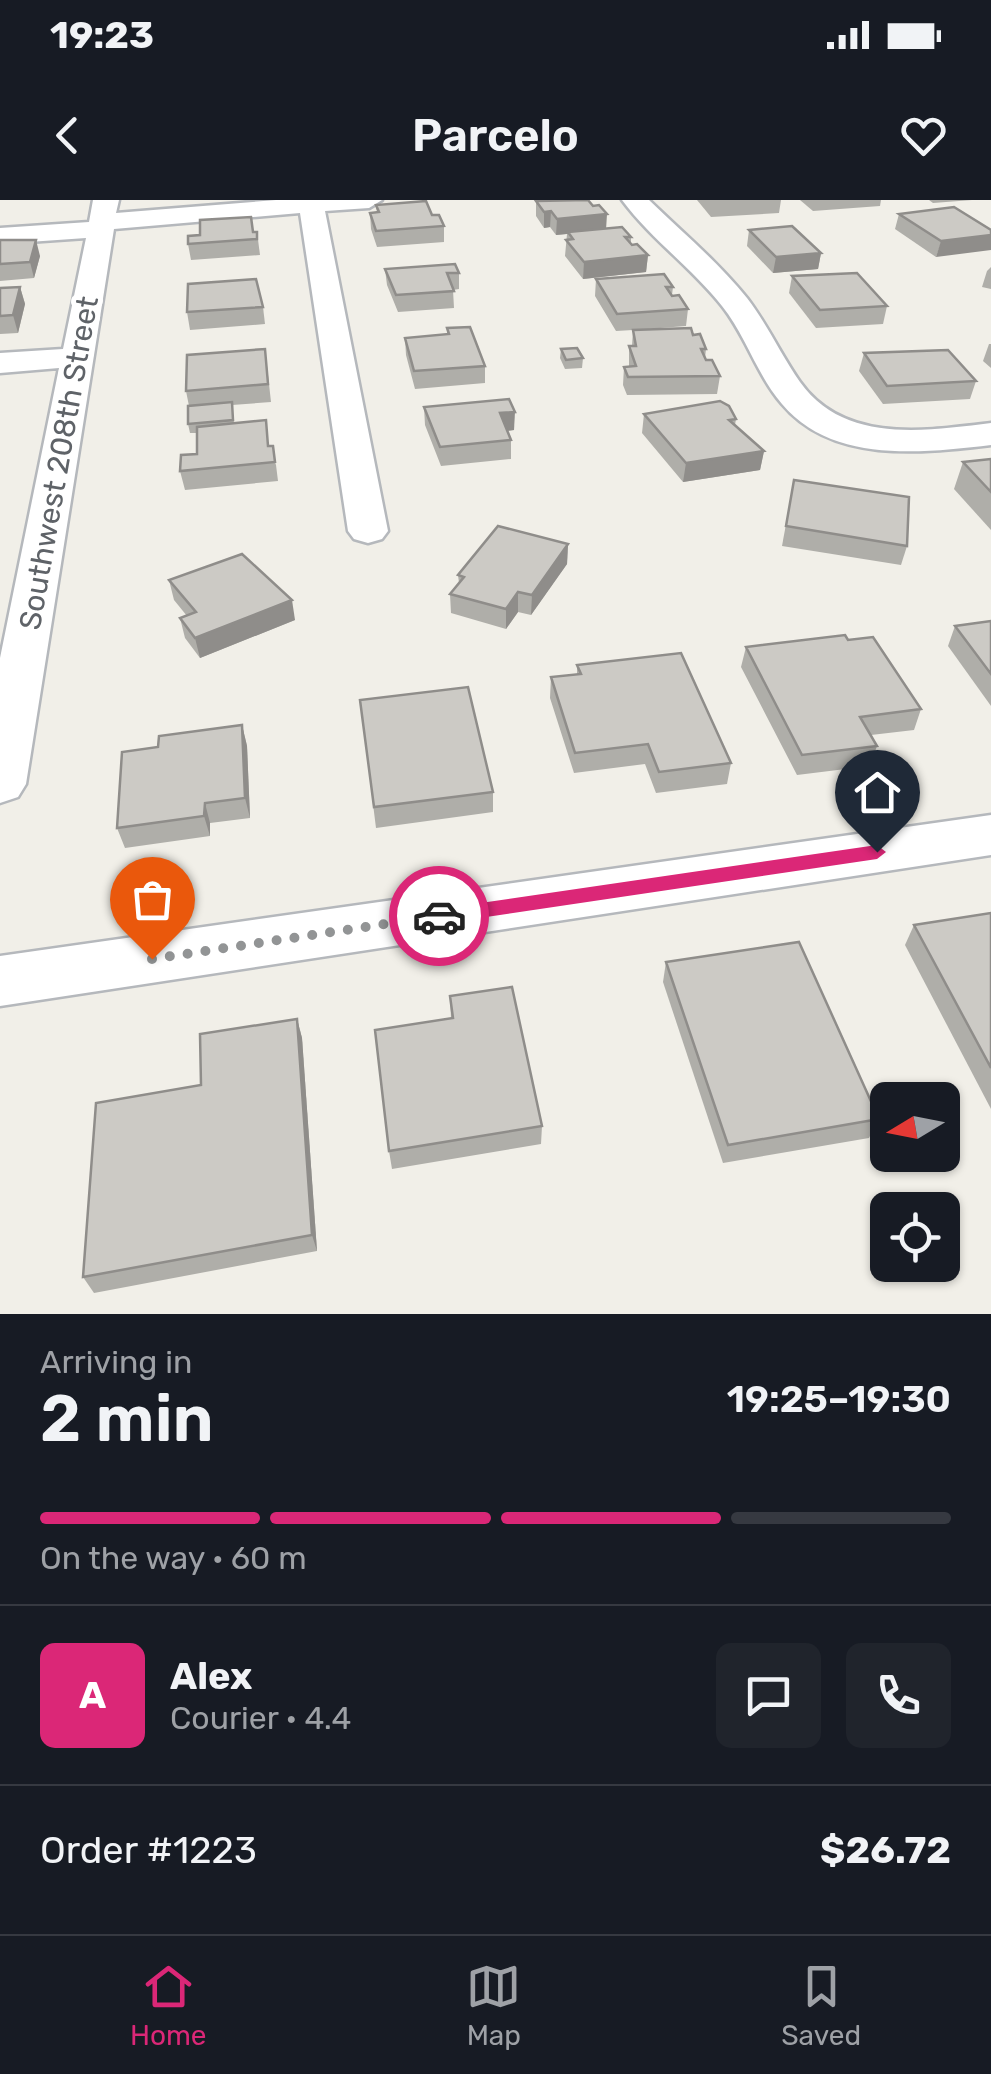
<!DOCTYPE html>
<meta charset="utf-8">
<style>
body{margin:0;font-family:Rubik,sans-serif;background:#20242c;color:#f1f3f6;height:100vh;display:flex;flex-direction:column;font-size:38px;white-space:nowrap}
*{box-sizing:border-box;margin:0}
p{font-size:32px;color:#9ea1a6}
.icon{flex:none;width:55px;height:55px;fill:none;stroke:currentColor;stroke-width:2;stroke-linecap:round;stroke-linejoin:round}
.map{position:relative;height:1114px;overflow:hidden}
.drawer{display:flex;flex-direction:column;background:#171b24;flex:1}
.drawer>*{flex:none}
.needle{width:65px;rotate:260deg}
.fabs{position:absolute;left:870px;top:882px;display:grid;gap:20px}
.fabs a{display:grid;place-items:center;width:90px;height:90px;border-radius:15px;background:#171b24;box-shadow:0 2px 8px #0004;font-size:50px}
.pin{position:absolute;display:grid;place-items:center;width:85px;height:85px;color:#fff;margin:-102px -42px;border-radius:50% 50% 50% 0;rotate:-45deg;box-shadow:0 0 10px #0007}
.pin .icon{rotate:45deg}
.courier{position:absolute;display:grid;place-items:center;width:100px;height:100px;margin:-50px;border:8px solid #db2777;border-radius:50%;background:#fff;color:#222;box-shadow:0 2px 12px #0007}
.head em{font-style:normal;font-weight:600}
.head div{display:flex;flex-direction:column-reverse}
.head{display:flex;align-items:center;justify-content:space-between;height:170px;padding:0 40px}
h1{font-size:65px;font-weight:600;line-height:75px}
.bar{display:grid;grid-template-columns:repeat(4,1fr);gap:15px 10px;align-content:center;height:120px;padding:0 40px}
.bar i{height:12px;border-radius:8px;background:#363941}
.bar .active{background:#db2777}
.bar p{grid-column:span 4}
.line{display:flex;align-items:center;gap:25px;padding:0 40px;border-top:2px solid #363941}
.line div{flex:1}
.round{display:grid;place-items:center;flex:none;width:105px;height:105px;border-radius:15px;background:#20242c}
.status{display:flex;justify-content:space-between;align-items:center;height:70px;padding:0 50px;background:#171b24;direction:ltr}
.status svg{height:28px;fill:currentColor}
header{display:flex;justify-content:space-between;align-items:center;height:130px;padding:0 40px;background:#171b24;font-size:45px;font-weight:600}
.dock{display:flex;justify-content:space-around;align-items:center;height:140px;border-top:2px solid #363941;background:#171b24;font-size:28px;color:#9ea1a6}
.dock a{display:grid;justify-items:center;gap:5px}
.dock .active{color:#db2777}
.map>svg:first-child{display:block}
</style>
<div class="status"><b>19:23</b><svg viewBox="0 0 49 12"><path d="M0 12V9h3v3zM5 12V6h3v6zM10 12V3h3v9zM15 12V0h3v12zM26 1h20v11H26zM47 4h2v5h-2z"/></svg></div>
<header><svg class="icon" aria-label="back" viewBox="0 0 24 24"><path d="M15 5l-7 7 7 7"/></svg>Parcelo<svg class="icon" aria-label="heart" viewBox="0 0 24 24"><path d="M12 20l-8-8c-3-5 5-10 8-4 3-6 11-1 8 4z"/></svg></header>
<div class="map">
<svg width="991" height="1114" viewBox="0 0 991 1114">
<rect width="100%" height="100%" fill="#f1efe8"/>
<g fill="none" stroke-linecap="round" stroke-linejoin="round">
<defs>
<g id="minor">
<path d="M93 0H119L116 13 276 0H382L369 8 325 11 388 331 382 339 368 343 354 339 348 331 300 13 114 29 26 584 18 597 0 603V458L59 168 0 173V153L63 149 86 38 0 44V28L89 22Z"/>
<path d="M622 0H649C682 32 718 62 747 98 767 124 781 155 800 182 844 244 925 231 991 223V245C922 253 832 264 782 204 757 175 746 136 722 106 692 68 651 39 622 0Z"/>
<path d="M991 615V655L0 806V756Z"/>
</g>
</defs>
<use href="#minor" stroke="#b5b8bc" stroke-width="5"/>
<use href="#minor" fill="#fff" fill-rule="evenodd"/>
</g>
<g fill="#afaea9">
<path d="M697 0H781L779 13 711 17Z"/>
<path d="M800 0H881L880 6 813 11Z"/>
<path d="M929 0H972L933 3Z"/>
<path d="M536 1 595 5 606 28 631 37V44L648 55 646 72 583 79 565 56 567 34 556 35 550 27 544 28 536 16Z"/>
<path d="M376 5 444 26V42L377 47 371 29 370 13H377Z"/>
<path d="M954 7 936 57 895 29 899 14Z"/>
<path d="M749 30 821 53 818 69 773 73 747 46Z"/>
<path d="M257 32 260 55 191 60 188 44Z"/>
<path d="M0 40 40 56 34 78 0 81Z"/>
<path d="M991 67V89L982 87 987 71Z"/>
<path d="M385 69 459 73V89L453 90 454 108 398 112 387 85Z"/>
<path d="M792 76 887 106 883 124 816 128 789 93Z"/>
<path d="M596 79 673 87 672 95 688 109 686 126 635 130 693 135 706 149 705 158 720 176 717 194 627 195 623 185 624 167H629V146H632L633 130 616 131 595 96Z"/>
<path d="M20 87 25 104 18 133 0 134V88Z"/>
<path d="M263 107 265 124 190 130 187 112Z"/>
<path d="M447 128 485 166V183L415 189 406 155 405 138 447 134Z"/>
<path d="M989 144H991V168L983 161Z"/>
<path d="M561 149 583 158 582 168 565 169 560 158Z"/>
<path d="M864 153 976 181 970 199 883 204 859 171Z"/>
<path d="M267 166 271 202 232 205 234 223 269 246 276 265 278 281 185 290 180 271 197 254V233H190L188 224 189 206 186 191Z"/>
<path d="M424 207 514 230 507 231 511 240V259L441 266 425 225Z"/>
<path d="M644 214 736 219 735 225 764 251 760 270 683 282 642 233Z"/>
<path d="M991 259V330L954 289 963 262Z"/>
<path d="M794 280 907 346 901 365 782 346Z"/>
<path d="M568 344 567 364 531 415 518 412 506 429 451 413 450 394 459 383 458 375Z"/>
<path d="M169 380 295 420 200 458 185 438 180 418 187 416 174 400Z"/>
<path d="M991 421V506L948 446 955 426Z"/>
<path d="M848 440 921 509 914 530 871 535 877 546 870 566 797 575 741 467 746 447Z"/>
<path d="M577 465 731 563 727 584 656 593 645 564 574 573 550 498 551 477 577 474Z"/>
<path d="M360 500 493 592V612L376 628Z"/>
<path d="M242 525 247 546 250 618 210 623V636L125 648 117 628 158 547Z"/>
<path d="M991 713V909L905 745 914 725Z"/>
<path d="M666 762 879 919 869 938 723 963 663 782Z"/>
<path d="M450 796 542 926 541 944 392 969 389 951 451 818Z"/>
<path d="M297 819 302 838 317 1051 94 1093 83 1077 201 885Z"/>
</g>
<g fill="#8f8d8a">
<path d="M551 11 550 27 544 28V12Z"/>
<path d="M607 14 606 30 556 35 557 19Z"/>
<path d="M991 35V50L936 57 941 41Z"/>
<path d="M36 40 40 56 34 78 30 62Z"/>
<path d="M821 53 818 69 773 73 776 57Z"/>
<path d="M648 55 646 72 583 79 584 62Z"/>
<path d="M20 87 25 104 18 133 13 115Z"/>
<path d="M515 212 514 230 500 232V213Z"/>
<path d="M764 251 760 270 683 282 686 263Z"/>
<path d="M568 344 567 364 531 415 532 395Z"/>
<path d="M518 392V412L506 429V409Z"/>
<path d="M292 400 295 420 200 458 195 438Z"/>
<path d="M242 525 247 546 250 618 245 598Z"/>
<path d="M205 603 210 623V636L204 616Z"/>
<path d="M297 819 302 838 317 1051 312 1035Z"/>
</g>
<g fill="#cccac5" stroke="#8f8d8a" stroke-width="2.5">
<path d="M588 0 593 6 599 5 607 14 557 19 551 11 544 12 536 1Z"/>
<path d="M426 1 432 15H439L444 26 376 31 370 13 379 12 376 5Z"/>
<path d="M954 7 991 30V35L941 41 899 14Z"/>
<path d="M251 17 253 32H257V39L188 44V36L200 35V20Z"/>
<path d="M792 26 821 53 776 57 749 30Z"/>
<path d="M622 27 631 37H625L632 45 637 44 648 55 584 62 566 40 573 39 568 32Z"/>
<path d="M0 40H36L30 62 0 64Z"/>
<path d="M455 64 459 73H447L454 91 396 95 385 69Z"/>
<path d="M857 73 887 106 820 110 792 76Z"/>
<path d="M664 74 673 87H666L672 96 679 95 688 109 617 114 596 79Z"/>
<path d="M256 79 263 107 187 112 188 84Z"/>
<path d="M20 87 13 115 0 116V88Z"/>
<path d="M470 127 485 166 414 171 405 138 449 134 447 128Z"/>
<path d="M691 128 693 135 700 134 706 149H701L706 160H712L720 176 628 177 624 167 636 166 629 146H636L633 130Z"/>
<path d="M577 148 583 158 566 160 561 149Z"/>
<path d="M265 149 268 184 186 191 187 155Z"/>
<path d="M948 150 976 181 887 186 864 153Z"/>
<path d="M509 199 515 212 500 213 511 240 440 247 424 207Z"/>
<path d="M720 201 729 206 736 219 729 220 764 251 686 263 644 214Z"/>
<path d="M232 202 233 220 188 224V206Z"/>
<path d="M266 220 268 246H273L275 262 180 271 181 255 197 254V227Z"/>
<path d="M991 259V292L963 262Z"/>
<path d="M794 280 909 297 907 346 786 326Z"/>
<path d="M498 326 568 344 532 395 518 392 506 409 450 394 464 377 458 375Z"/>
<path d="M242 354 292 400 195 438 180 418 196 412 169 380Z"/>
<path d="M991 421V474L955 426Z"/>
<path d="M845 435 848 440 873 437 921 509 860 517 877 546 802 555 746 447Z"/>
<path d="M681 453 731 563 659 572 648 544 575 553 551 477 581 474 577 465Z"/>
<path d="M468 487 493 592 374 607 360 500Z"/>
<path d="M242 525 245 598 205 603 204 616 117 628 122 552 158 547 159 536Z"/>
<path d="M991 713V868L914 725Z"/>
<path d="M799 742 879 919 728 945 666 762Z"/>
<path d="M512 787 542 926 389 951 375 830 453 818 450 796Z"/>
<path d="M297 819 312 1035 83 1077 96 903 201 885 200 834Z"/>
</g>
<path fill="#db2777" d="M877 645 886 652 877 659 439 724 429 716 439 709Z"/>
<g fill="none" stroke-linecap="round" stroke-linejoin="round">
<path stroke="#929495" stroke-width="10" stroke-dasharray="0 18" d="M152 759 439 716"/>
</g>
<g text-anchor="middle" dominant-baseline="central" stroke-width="10" stroke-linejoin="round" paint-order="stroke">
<g font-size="30" fill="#5f6368" stroke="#fff">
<text transform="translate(59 263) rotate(-80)">Southwest 208th Street</text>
</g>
</g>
</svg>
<div class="fabs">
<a><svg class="needle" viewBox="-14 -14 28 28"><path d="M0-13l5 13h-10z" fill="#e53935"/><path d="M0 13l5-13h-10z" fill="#9ea1a6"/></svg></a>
<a><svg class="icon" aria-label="locate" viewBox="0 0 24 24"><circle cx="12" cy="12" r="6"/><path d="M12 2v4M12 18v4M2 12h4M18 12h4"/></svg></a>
</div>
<div class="pin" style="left:152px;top:759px;background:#ea580c"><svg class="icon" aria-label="bag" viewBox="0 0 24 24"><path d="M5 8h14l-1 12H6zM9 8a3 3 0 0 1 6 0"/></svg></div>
<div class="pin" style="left:877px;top:652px;background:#1f2937"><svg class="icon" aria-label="home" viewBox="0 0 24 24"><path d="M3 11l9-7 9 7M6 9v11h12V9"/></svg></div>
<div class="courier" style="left:439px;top:716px"><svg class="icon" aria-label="car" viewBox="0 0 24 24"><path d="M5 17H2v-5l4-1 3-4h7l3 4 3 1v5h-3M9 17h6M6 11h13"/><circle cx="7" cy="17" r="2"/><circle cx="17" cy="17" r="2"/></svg></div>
</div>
<section class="drawer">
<div class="head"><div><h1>2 min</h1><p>Arriving in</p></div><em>19:25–19:30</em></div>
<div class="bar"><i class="active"></i><i class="active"></i><i class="active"></i><i></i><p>On the way · 60 m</p></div>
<div class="line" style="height:180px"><b class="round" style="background:#db2777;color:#fff">A</b><div><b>Alex</b><p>Courier · 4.4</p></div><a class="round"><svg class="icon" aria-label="chat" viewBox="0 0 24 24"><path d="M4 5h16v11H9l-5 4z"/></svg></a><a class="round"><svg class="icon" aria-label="phone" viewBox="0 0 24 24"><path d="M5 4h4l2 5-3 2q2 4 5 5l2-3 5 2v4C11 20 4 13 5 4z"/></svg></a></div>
<div class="line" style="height:130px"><div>Order #1223</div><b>$26.72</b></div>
</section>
<nav class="dock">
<a class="active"><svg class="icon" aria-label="home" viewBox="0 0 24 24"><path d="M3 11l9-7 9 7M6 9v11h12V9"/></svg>Home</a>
<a><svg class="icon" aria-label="map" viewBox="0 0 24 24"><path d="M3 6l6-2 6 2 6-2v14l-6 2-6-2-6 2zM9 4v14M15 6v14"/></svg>Map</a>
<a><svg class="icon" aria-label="saved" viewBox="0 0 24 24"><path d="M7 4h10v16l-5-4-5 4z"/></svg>Saved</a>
</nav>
